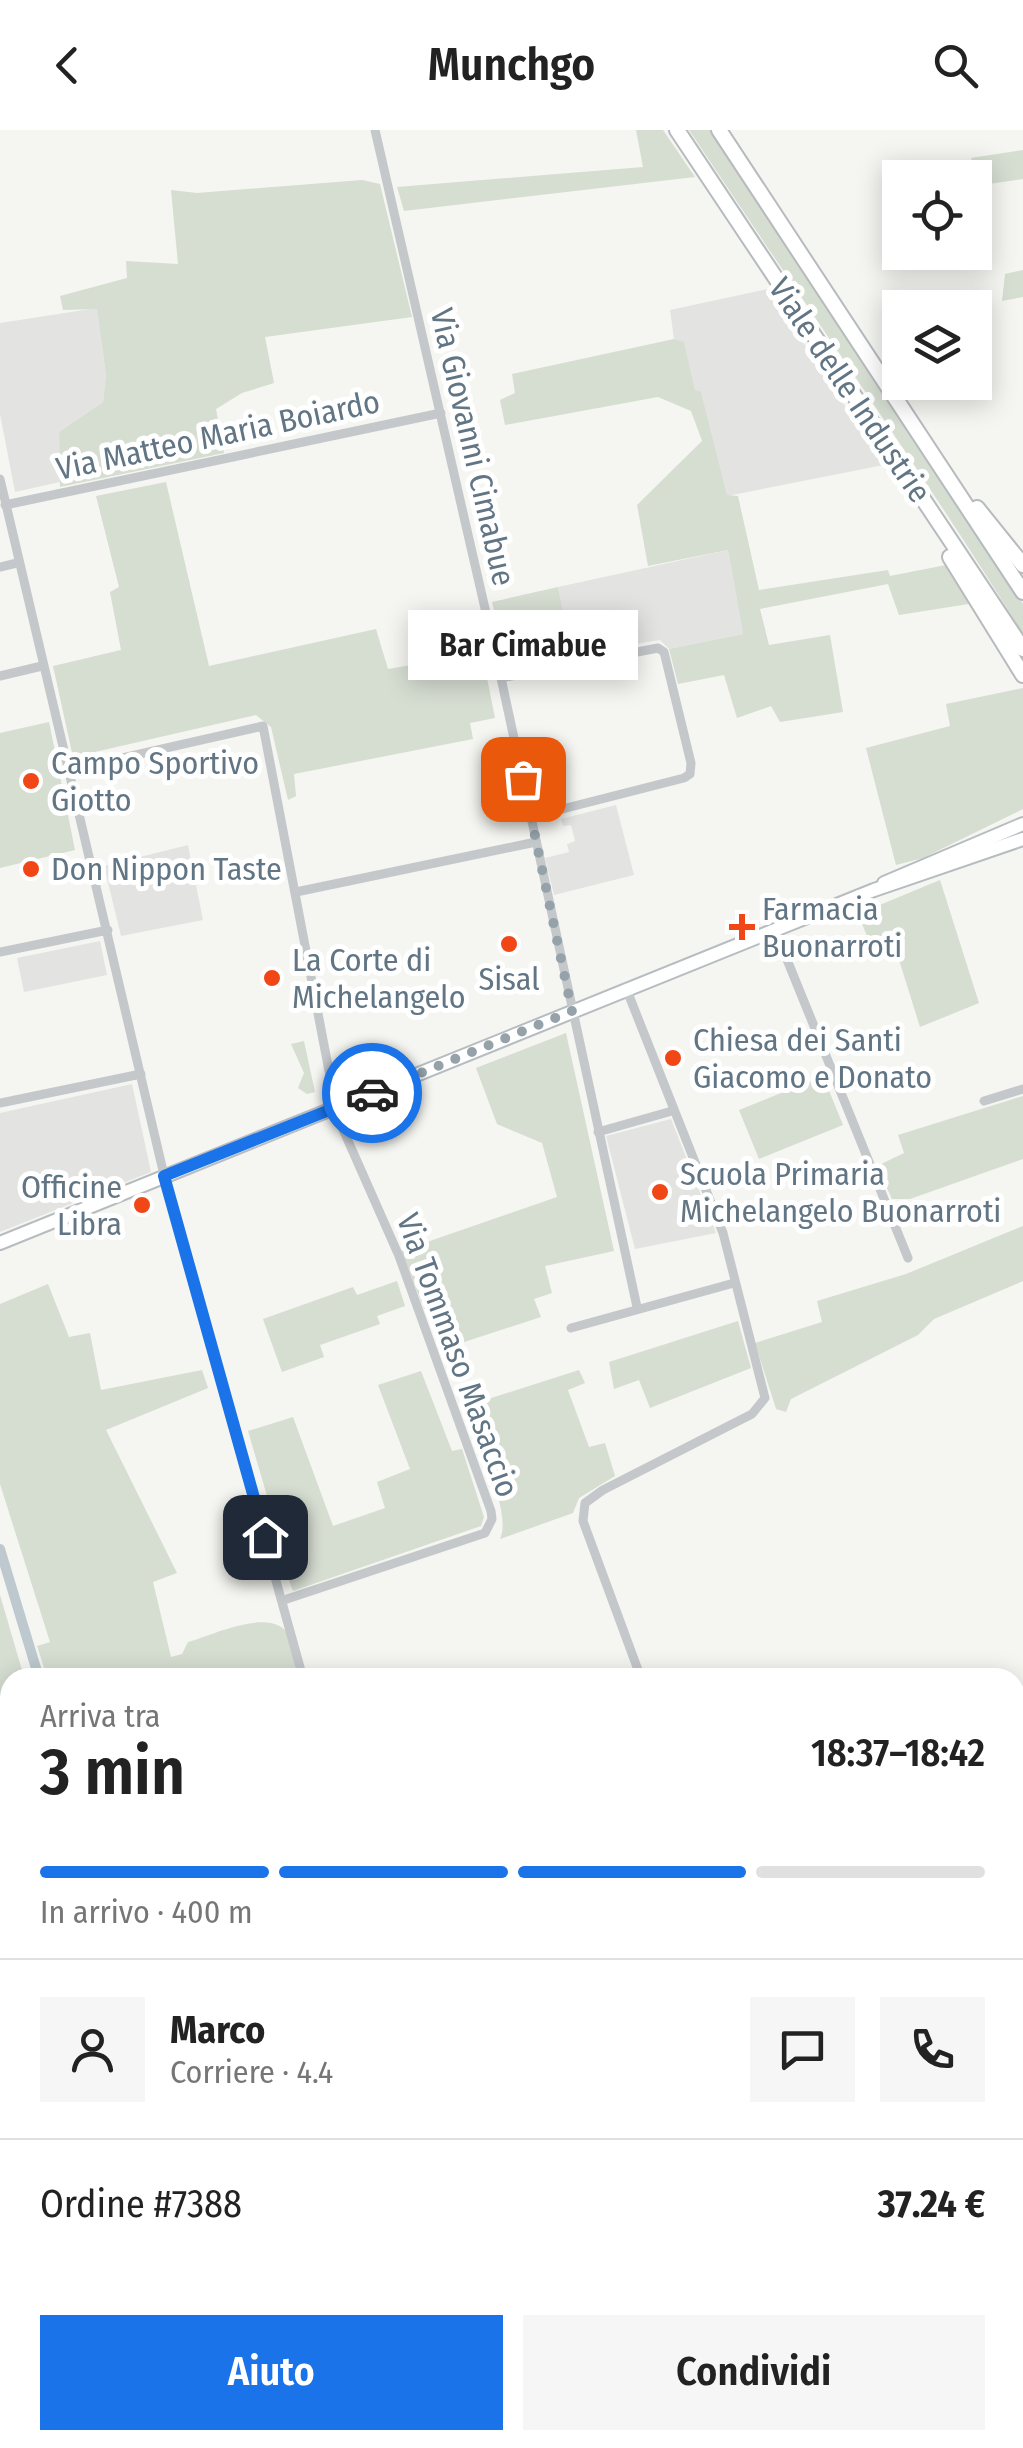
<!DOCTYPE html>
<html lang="it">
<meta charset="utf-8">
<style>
body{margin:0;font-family:"Fira Sans Condensed",sans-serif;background:#f6f6f6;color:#222;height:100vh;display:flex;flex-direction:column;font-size:38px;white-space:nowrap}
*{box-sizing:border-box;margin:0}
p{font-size:32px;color:#767676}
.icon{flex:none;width:55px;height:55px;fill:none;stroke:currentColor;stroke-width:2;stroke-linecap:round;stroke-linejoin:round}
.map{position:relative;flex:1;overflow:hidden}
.drawer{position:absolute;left:0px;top:1538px;width:1025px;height:782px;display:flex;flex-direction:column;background:#fff;border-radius:30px 30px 0 0;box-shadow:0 5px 25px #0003}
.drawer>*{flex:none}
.controls{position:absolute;left:882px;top:30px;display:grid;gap:20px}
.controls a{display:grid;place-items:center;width:110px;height:110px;border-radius:0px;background:#fff;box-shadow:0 5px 25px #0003;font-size:50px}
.pin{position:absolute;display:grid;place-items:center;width:85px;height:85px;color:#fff;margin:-42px;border-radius:20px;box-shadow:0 5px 15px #0006}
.courier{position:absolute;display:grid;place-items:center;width:100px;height:100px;margin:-50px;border:8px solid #1a73e8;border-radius:50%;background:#fff;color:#222;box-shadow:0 2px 12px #0007}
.bubble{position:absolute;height:70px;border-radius:0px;background:#fff;box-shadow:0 5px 25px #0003;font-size:32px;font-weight:600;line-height:70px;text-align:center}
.head em{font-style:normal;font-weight:600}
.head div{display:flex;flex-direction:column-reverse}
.head{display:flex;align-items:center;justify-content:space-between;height:170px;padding:0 40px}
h1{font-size:65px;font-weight:600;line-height:75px}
.bar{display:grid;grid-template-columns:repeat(4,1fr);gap:15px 10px;align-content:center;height:120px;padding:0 40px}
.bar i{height:12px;border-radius:8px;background:#e0e0e0}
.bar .selected{background:#1a73e8}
.bar p{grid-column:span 4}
.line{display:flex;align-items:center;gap:25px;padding:0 40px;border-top:2px solid #e0e0e0}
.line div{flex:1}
.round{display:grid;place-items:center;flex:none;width:105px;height:105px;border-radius:0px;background:#f6f6f6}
.cta{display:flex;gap:20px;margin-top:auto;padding:20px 40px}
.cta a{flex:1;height:115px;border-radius:0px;background:#1a73e8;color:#fff;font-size:40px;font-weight:600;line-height:115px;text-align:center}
.cta a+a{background:#f6f6f6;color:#222}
header{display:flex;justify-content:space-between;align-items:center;height:130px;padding:0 40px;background:#fff;font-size:45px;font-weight:600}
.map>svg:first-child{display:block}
</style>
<header><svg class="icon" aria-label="back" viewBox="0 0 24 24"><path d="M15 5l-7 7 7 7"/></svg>Munchgo<svg class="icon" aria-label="search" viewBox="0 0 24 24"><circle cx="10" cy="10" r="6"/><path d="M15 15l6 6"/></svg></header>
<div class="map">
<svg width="1023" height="2318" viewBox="0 0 1023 2318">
<rect width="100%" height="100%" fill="#f5f5f1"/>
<g fill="#e3e4e2">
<path d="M768 159 884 335 727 366 701 263 695 261 684 213 674 209 670 180Z"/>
<path d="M97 178 106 245 103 272 59 302 60 352 15 362 0 284V193Z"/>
<path d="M728 420 743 504 669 519 660 510 572 524 558 457Z"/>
<path d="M616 675 634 745 554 765 545 728 569 722 567 714 575 711 571 695 563 696 561 689Z"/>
<path d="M188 715 203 790 121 806 104 736Z"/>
<path d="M100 811 107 845 24 862 17 828Z"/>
<path d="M132 954 151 1042 0 1102V983Z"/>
<path d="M671 989 716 1103 635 1119 606 1006Z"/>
<path d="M10 1694V1732L0 1733V1695Z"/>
<path d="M0 1893 10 1960V1985L0 1984Z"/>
<path d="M1015 2111 1023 2113V2318H644L645 2310H1015Z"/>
</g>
<g fill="#d6ddd1">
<path d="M636 0H663L695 47 404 81 397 57 643 37Z"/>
<path d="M689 0H711L1023 474V504C917 333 800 168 689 0Z"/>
<path d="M1023 20V49L981 55 971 28Z"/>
<path d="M362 50 380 54 412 187 265 207 274 253 242 263 216 279 224 323 60 357 59 302 103 272 106 245 97 179 63 180 60 166 127 148 126 131 178 134 171 60 197 63Z"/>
<path d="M1023 140V167L1002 171 1005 144Z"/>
<path d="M674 209 684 212 695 260 701 262 727 365 738 366 759 460 888 440 890 446 951 434 975 473 899 485 888 454 760 479 769 515 830 505 843 582 780 592 771 576 737 588 724 545 678 554 669 519 743 504 728 420 648 436 637 375 702 311 691 281 658 267 505 295 500 270 515 263 512 244Z"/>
<path d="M166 352 209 536 376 499 388 539 482 523 495 588 470 593 473 609 294 644 296 666 288 670 271 597 256 585 73 627 53 536 121 520 110 462 119 457 96 366Z"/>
<path d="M558 457 572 524 518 535 507 533 492 472Z"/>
<path d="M1023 558V679L923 728 896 735 866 618 950 596 946 574Z"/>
<path d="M49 592 75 720 0 738V603Z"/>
<path d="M940 750 979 873 920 897 895 817 874 823 858 784Z"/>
<path d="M566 903 614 1121 545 1136 552 1163 534 1169 541 1187 449 1217 434 1177 424 1179 401 1121 557 1067 542 1013 497 994 476 938Z"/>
<path d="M304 911 315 962 307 964 298 958 304 943 291 914Z"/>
<path d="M823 946 843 995 759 1029 739 980Z"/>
<path d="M1023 966V1029L910 1069H892L877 1036 904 1023 898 1005Z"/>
<path d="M1023 1096V1151L934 1189 918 1205 791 1269 786 1282 776 1279 755 1213 822 1192 817 1171 906 1144Z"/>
<path d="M397 1151 405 1176 377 1186 380 1194 320 1215 324 1227 282 1242 263 1189 353 1157 357 1165Z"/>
<path d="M48 1154 69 1207 90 1203 101 1260 202 1240 208 1258 106 1300 177 1443 153 1452 171 1527 182 1524 188 1512C213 1505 276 1474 290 1508 294 1520 295 1535 297 1547H47L37 1516 50 1512 0 1354V1174Z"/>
<path d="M738 1191 751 1238 650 1278 639 1250 614 1259 609 1232Z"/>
<path d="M579 1240 585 1253 568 1260 589 1317 605 1313 615 1346 579 1368 573 1383 500 1409C513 1381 474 1307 463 1277Z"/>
<path d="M421 1241 452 1321 462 1319 484 1387 481 1396 293 1461 269 1396 275 1393 248 1301 293 1287 333 1396 385 1378 377 1352 410 1339 378 1255Z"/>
<path d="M0 1465 24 1547 10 1548V1647L0 1649Z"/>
<path d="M10 1732V1795L3 1796 0 1733Z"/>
<path d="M0 2050 10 2072V2234L3 2279 12 2318 0 2302Z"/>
<path d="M24 2310H148L123 2318H29Z"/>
</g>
<g fill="#bdc9ce">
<path d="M0 2015 10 2021V2072L0 2050Z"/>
<path d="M10 2234V2310H24L29 2318H12C2 2289 3 2265 10 2234Z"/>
<path d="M148 2310H238L250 2318H123Z"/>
</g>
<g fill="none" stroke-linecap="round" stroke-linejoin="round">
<g stroke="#bdc9ce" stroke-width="2.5">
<path d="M1015 1875 1023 1870"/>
<path d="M0 2012 10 2011"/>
</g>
<g stroke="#bdc9ce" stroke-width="10">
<path d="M0 1419 39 1548"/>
<path d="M303 2310 316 2318"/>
</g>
<defs>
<g id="secondary">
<path d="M884 753 1023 694"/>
<path d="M0 1113 874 760 1023 709"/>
</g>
<g id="primary">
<path d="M677 0 1023 519"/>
<path d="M719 0 1023 462"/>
<path d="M977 378 1023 435"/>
<path d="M950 427 1023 545"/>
</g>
</defs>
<use href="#secondary" stroke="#b6bcc0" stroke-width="16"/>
<use href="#primary" stroke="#b7bbbe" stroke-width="18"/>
<g stroke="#c4c8cb" stroke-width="9">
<path d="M375 0 501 548 637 1177"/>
<path d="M0 349 168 1062 303 1548"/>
<path d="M5 375 441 283"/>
<path d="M0 437 17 433"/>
<path d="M0 546 42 536"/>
<path d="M501 548 658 518 664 522 691 633 690 644 684 648 531 687"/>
<path d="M69 640 263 596 338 988 399 1126 491 1381 492 1389 485 1403 284 1470"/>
<path d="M296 762 536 712"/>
<path d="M775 800 908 1128"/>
<path d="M0 822 108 800"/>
<path d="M626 858 723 1103 765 1268 752 1284 603 1360 585 1373 583 1391 641 1548"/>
<path d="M984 971 1023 959"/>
<path d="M0 973 141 944"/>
<path d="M598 1002 672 981"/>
<path d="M571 1198 734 1153"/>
<path d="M0 1829 10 1890"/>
<path d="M0 1990 10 1991"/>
</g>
<use href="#secondary" stroke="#fff" stroke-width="12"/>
<use href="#primary" stroke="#fff" stroke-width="14"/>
</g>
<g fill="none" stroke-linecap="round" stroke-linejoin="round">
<path stroke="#95a2aa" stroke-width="10" stroke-dasharray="0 18" d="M372 963 572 881 523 649"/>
<path stroke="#1a73e8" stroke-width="12" d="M265 1407 164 1046 372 963"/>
</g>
<g fill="#f14615" stroke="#fff" stroke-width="4">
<circle cx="31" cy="651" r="10"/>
<circle cx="31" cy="739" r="10"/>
<path d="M737 782h10v10h10v10h-10v10h-10v-10h-10v-10h10z"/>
<circle cx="509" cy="814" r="10"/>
<circle cx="272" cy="848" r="10"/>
<circle cx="673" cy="928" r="10"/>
<circle cx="660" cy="1062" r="10"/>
<circle cx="142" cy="1075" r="10"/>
</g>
<g text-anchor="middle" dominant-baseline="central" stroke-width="10" stroke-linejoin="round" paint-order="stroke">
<g font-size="32" fill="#617584" stroke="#fff">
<text transform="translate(850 260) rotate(56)">Viale delle Industrie</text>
<text transform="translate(218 305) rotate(-12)">Via Matteo Maria Boiardo</text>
<text transform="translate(473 317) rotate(77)">Via Giovanni Cimabue</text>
<text transform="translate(458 1225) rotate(70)">Via Tommaso Masaccio</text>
</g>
<g font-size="32" fill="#617584" stroke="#fff" text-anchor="start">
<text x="51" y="633">Campo Sportivo<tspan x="51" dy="37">Giotto</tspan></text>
<text x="51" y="739">Don Nippon Taste</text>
<text x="762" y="779">Farmacia<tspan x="762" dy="37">Buonarroti</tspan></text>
<text x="292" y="830">La Corte di<tspan x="292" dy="37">Michelangelo</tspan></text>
<text x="509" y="849" text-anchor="middle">Sisal</text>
<text x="693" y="910">Chiesa dei Santi<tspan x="693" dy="37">Giacomo e Donato</tspan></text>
<text x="680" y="1044">Scuola Primaria<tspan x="680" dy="37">Michelangelo Buonarroti</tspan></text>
<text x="122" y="1057" text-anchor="end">Officine<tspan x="122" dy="37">Libra</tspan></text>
</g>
</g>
</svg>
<div class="controls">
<a><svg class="icon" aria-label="locate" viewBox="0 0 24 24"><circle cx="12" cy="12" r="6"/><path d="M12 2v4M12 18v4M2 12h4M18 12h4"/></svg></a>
<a><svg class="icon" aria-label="layers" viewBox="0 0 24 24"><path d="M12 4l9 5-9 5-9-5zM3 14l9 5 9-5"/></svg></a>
</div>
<div class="pin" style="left:523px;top:649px;background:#ea580c"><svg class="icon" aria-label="bag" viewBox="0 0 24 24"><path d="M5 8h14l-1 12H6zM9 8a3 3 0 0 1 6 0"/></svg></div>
<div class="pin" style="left:265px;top:1407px;background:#1f2937"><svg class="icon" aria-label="home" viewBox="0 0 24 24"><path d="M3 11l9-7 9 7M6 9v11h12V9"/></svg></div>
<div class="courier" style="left:372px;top:963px"><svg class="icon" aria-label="car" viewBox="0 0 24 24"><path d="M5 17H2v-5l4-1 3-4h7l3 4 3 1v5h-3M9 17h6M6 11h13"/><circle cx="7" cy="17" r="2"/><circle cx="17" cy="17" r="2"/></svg></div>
<div class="bubble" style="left:408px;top:480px;width:230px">Bar Cimabue</div>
<section class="drawer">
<div class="head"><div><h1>3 min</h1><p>Arriva tra</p></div><em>18:37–18:42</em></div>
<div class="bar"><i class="selected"></i><i class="selected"></i><i class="selected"></i><i></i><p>In arrivo · 400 m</p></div>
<div class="line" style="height:180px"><a class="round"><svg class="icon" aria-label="person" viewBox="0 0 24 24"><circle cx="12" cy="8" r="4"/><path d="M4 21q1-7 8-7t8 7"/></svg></a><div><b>Marco</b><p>Corriere · 4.4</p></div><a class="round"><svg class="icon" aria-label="chat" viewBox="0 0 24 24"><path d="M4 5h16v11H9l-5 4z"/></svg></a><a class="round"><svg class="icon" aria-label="phone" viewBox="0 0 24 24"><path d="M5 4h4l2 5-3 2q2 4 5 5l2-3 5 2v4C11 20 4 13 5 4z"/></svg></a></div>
<div class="line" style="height:130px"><div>Ordine #7388</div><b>37.24 €</b></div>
<div class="cta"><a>Aiuto</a><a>Condividi</a></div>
</section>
</div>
